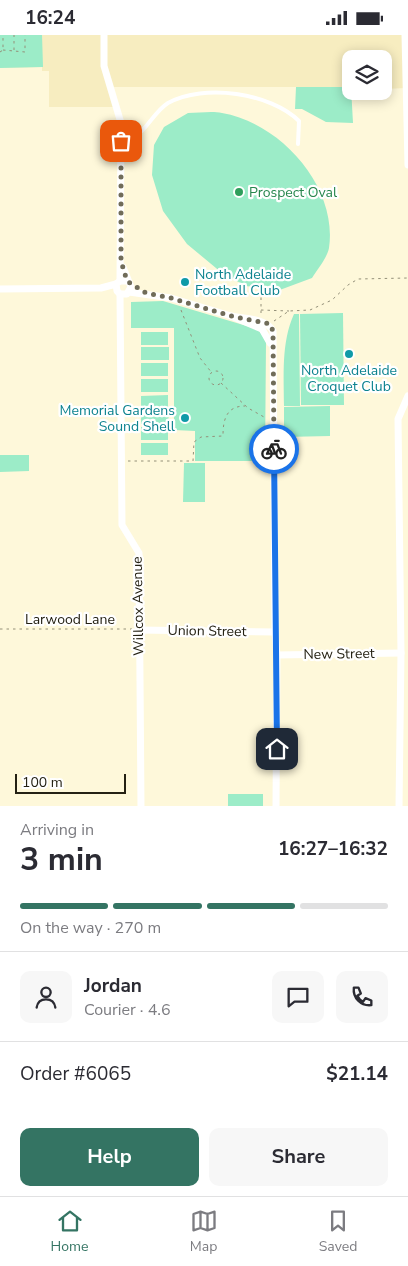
<!DOCTYPE html>
<meta charset="utf-8">
<style>
body{margin:0;font-family:"Nunito Sans",sans-serif;background:#f7f7f7;color:#2b2b33;height:100vh;display:flex;flex-direction:column;font-size:19px;white-space:nowrap}
*{box-sizing:border-box;margin:0}
p{font-size:16px;color:#7c7c81}
.icon{flex:none;width:28px;height:28px;fill:none;stroke:currentColor;stroke-width:2;stroke-linecap:round;stroke-linejoin:round}
.map{position:relative;height:771px;overflow:hidden}
.panel{display:flex;flex-direction:column;background:#fff;flex:1}
.panel>*{flex:none}
.buttons{position:absolute;left:342px;top:15px;display:grid;gap:10px}
.buttons a{display:grid;place-items:center;width:50px;height:50px;border-radius:10px;background:#fff;box-shadow:0 2px 12px #0003;font-size:25px}
.scale{position:absolute;left:15px;bottom:12px;width:111px;box-sizing:border-box;padding-left:5px;border:2px solid #242113;border-top:0;font-size:14px;line-height:18px;white-space:nowrap;color:#242113;-webkit-text-stroke:4px #fff;paint-order:stroke}
.pin{position:absolute;display:grid;place-items:center;width:42px;height:42px;color:#fff;margin:-21px;border-radius:10px;box-shadow:0 2px 8px #0006}
.courier{position:absolute;display:grid;place-items:center;width:50px;height:50px;margin:-25px;border:4px solid #1a73e8;border-radius:50%;background:#fff;color:#222;box-shadow:0 1px 6px #0007}
.overview em{font-style:normal;font-weight:700}
.overview div{display:flex;flex-direction:column-reverse}
.overview{display:flex;align-items:center;justify-content:space-between;height:85px;padding:0 20px}
h1{font-size:32px;font-weight:700;line-height:38px}
.bar{display:grid;grid-template-columns:repeat(4,1fr);gap:8px 5px;align-content:center;height:60px;padding:0 20px}
.bar i{height:6px;border-radius:4px;background:#e1e1e2}
.bar .active{background:#347463}
.bar p{grid-column:span 4}
.line{display:flex;align-items:center;gap:12px;padding:0 20px;border-top:1px solid #e1e1e2}
.line div{flex:1}
.round{display:grid;place-items:center;flex:none;width:52px;height:52px;border-radius:10px;background:#f7f7f7}
.button{display:flex;gap:10px;margin-top:auto;padding:10px 20px}
.button a{flex:1;height:58px;border-radius:10px;background:#347463;color:#fff;font-size:20px;font-weight:700;line-height:58px;text-align:center}
.button a+a{background:#f7f7f7;color:#2b2b33}
.status{display:flex;justify-content:space-between;align-items:center;height:35px;padding:0 25px;background:#fff;direction:ltr}
.status svg{height:14px;fill:currentColor}
.tabs{display:flex;justify-content:space-around;align-items:center;height:70px;border-top:1px solid #e1e1e2;background:#fff;font-size:14px;color:#7c7c81}
.tabs a{display:grid;justify-items:center;gap:2px}
.tabs .active{color:#347463}
.map>svg:first-child{display:block}
</style>
<div class="status"><b>16:24</b><svg viewBox="0 0 49 12"><path d="M0 12V9h3v3zM5 12V6h3v6zM10 12V3h3v9zM15 12V0h3v12zM26 1h20v11H26zM47 4h2v5h-2z"/></svg></div>
<div class="map">
<svg width="408" height="771" viewBox="0 0 408 771">
<rect width="100%" height="100%" fill="#fef8da"/>
<path fill="#f7edc0" d="M0 0H408L406 53 384 54V24H351V52H111L116 72H49V36H42V32L0 33Z"/>
<g fill="#9cecc8">
<path d="M0 0H42L43 32 0 33Z"/>
<path d="M296 52H351L353 88 326 87 302 74H295Z"/>
<path d="M188 78C199 78 212 76 222 78 281 88 338 152 329 213 327 223 317 235 312 243L277 256 246 251 222 238 187 209 163 176 152 140 154 110 164 92Z"/>
<path d="M163 266 257 294 262 299 266 307 265 426H195V396L174 395V293H131V267Z"/>
<path d="M343 278 344 370H301L300 279Z"/>
<path d="M294 279H299L300 371H284C284 340 281 308 294 279Z"/>
<rect x="141" y="297" width="27" height="13"/>
<rect x="141" y="312" width="28" height="13"/>
<rect x="141" y="328" width="27" height="13"/>
<rect x="141" y="344" width="27" height="13"/>
<path d="M168 360V373L141 374V361Z"/>
<path d="M330 371V401L284 402V372Z"/>
<path d="M141 377H169L168 389H141Z"/>
<rect x="141" y="392" width="27" height="13"/>
<rect x="141" y="408" width="27" height="12"/>
<path d="M0 420H29V436L0 437Z"/>
<path d="M184 428H205V467H183Z"/>
<rect x="228" y="759" width="35" height="12"/>
</g>
<g fill="none" stroke-linecap="round" stroke-linejoin="round">
<g stroke="#949079" stroke-width="1" stroke-dasharray="2.5 4" stroke-linecap="butt">
<path d="M14 0V2"/>
<path d="M14 6V16"/>
<path d="M3 15 25 17V0"/>
<path d="M0 17 3 15V0"/>
<path d="M181 275 200 323 212 338"/>
<path d="M261 275 289 276"/>
<path d="M261 278V253"/>
<path d="M274 286 289 276 310 275 332 265 348 250 358 244 408 243"/>
<circle cx="216" cy="343" r="7"/>
<path d="M221 348 248 373 264 382"/>
<path d="M128 426H193L194 407 201 402 223 401C223 385 226 371 245 371"/>
<path d="M0 594H132"/>
</g>
<path stroke="#fff" stroke-width="4" d="M121 106C126 104 131 103 136 101 147 94 155 76 168 68 204 48 271 58 299 86L298 109"/>
<g stroke="#fff" stroke-width="7">
<path d="M104 0V31L121 88 120 246"/>
<path d="M405 0 408 130"/>
<path d="M123 232 131 252 127 259H120L117 256 116 249 120 246H127"/>
<path d="M0 254 101 253 116 249"/>
<path d="M129 257 171 263 231 281 262 294 270 308"/>
<path d="M120 259 122 490 139 518 141 771"/>
<path d="M231 281C245 284 266 283 273 296L275 597 277 620 276 771"/>
<path d="M139 595 275 597"/>
<path d="M277 620 401 618"/>
<path d="M399 771 401 618 398 384 408 361"/>
</g>
</g>
<g fill="none" stroke-linecap="round" stroke-linejoin="round">
<path stroke="#706c59" stroke-width="5" stroke-dasharray="0 9" d="M121 106V226L127 246 146 258 171 263 231 281 270 289 273 296 274 414"/>
<path stroke="#1a73e8" stroke-width="6" d="M274 414 277 714"/>
</g>
<circle fill="#2e9e5b" stroke="#fff" stroke-width="2" cx="239" cy="157" r="5"/>
<g fill="#0f9aa8" stroke="#fff" stroke-width="2">
<circle cx="185" cy="247" r="5"/>
<circle cx="349" cy="319" r="5"/>
<circle cx="185" cy="383" r="5"/>
</g>
<g text-anchor="middle" dominant-baseline="central" stroke-width="4.5" stroke-linejoin="round" paint-order="stroke">
<g font-size="14" fill="#27864d" stroke="#fff" text-anchor="start">
<text x="249" y="157">Prospect Oval</text>
</g>
<g font-size="14" fill="#0d838f" stroke="#fff" text-anchor="start">
<text x="195" y="239">North Adelaide<tspan x="195" dy="16">Football Club</tspan></text>
<text x="349" y="335" text-anchor="middle">North Adelaide<tspan x="349" dy="16">Croquet Club</tspan></text>
<text x="175" y="375" text-anchor="end">Memorial Gardens<tspan x="175" dy="16">Sound Shell</tspan></text>
</g>
<g font-size="14" fill="#242113" stroke="#fff">
<text transform="translate(138 571) rotate(-91)">Willcox Avenue</text>
<text x="70" y="584">Larwood Lane</text>
<text transform="translate(207 596) rotate(1)">Union Street</text>
<text transform="translate(339 619) rotate(-1)">New Street</text>
</g>
</g>
</svg>
<div class="buttons">
<a><svg class="icon" aria-label="layers" viewBox="0 0 24 24"><path d="M12 4l9 5-9 5-9-5zM3 14l9 5 9-5"/></svg></a>
</div>
<div class="scale">100 m</div>
<div class="pin" style="left:121px;top:106px;background:#ea580c"><svg class="icon" aria-label="bag" viewBox="0 0 24 24"><path d="M5 8h14l-1 12H6zM9 8a3 3 0 0 1 6 0"/></svg></div>
<div class="pin" style="left:277px;top:714px;background:#1f2937"><svg class="icon" aria-label="home" viewBox="0 0 24 24"><path d="M3 11l9-7 9 7M6 9v11h12V9"/></svg></div>
<div class="courier" style="left:274px;top:414px"><svg class="icon" aria-label="bike" viewBox="0 0 24 24"><circle cx="6" cy="16" r="4"/><circle cx="18" cy="16" r="4"/><path d="M6 16l4-8h5l3 8M10 8l3 8H6M13 5h3"/></svg></div>
</div>
<section class="panel">
<div class="overview"><div><h1>3 min</h1><p>Arriving in</p></div><em>16:27–16:32</em></div>
<div class="bar"><i class="active"></i><i class="active"></i><i class="active"></i><i></i><p>On the way · 270 m</p></div>
<div class="line" style="height:90px"><a class="round"><svg class="icon" aria-label="person" viewBox="0 0 24 24"><circle cx="12" cy="8" r="4"/><path d="M4 21q1-7 8-7t8 7"/></svg></a><div><b>Jordan</b><p>Courier · 4.6</p></div><a class="round"><svg class="icon" aria-label="chat" viewBox="0 0 24 24"><path d="M4 5h16v11H9l-5 4z"/></svg></a><a class="round"><svg class="icon" aria-label="phone" viewBox="0 0 24 24"><path d="M5 4h4l2 5-3 2q2 4 5 5l2-3 5 2v4C11 20 4 13 5 4z"/></svg></a></div>
<div class="line" style="height:65px"><div>Order #6065</div><b>$21.14</b></div>
<div class="button"><a>Help</a><a>Share</a></div>
</section>
<nav class="tabs">
<a class="active"><svg class="icon" aria-label="home" viewBox="0 0 24 24"><path d="M3 11l9-7 9 7M6 9v11h12V9"/></svg>Home</a>
<a><svg class="icon" aria-label="map" viewBox="0 0 24 24"><path d="M3 6l6-2 6 2 6-2v14l-6 2-6-2-6 2zM9 4v14M15 6v14"/></svg>Map</a>
<a><svg class="icon" aria-label="saved" viewBox="0 0 24 24"><path d="M7 4h10v16l-5-4-5 4z"/></svg>Saved</a>
</nav>
